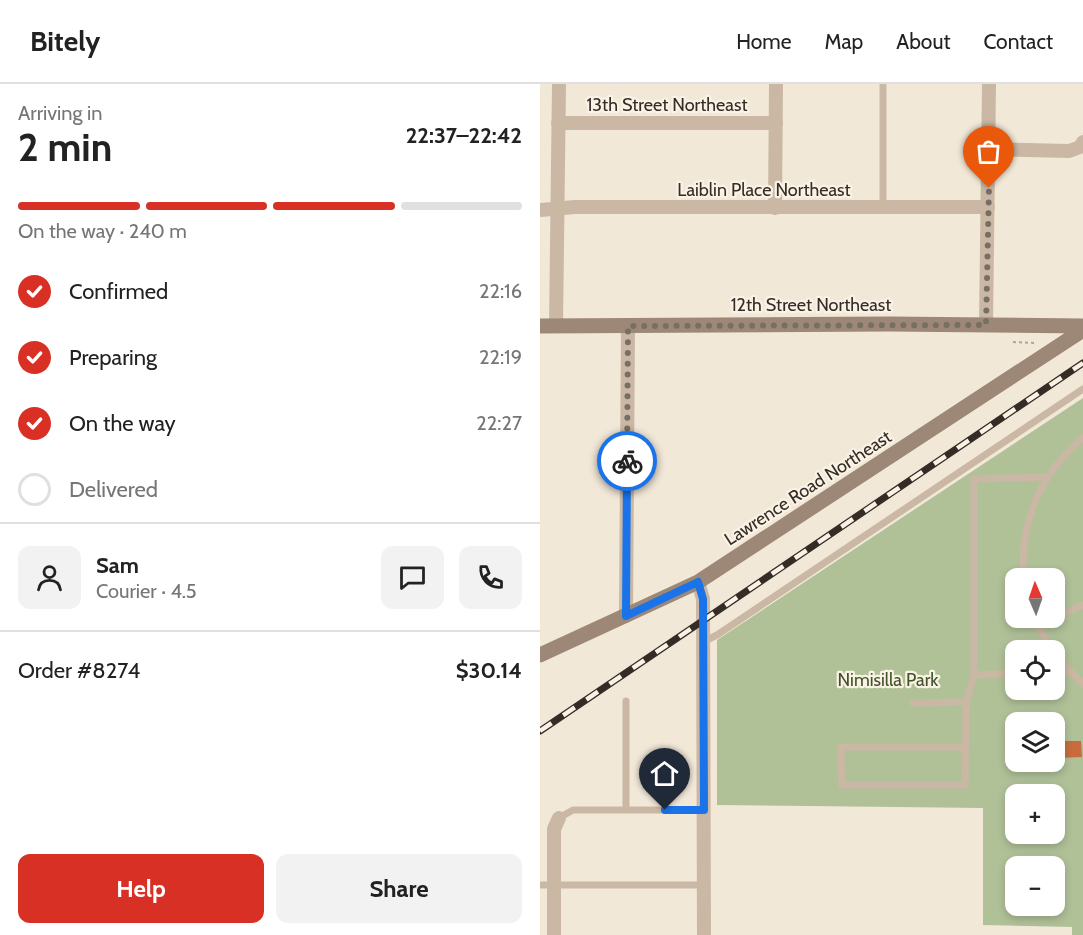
<!DOCTYPE html>
<meta charset="utf-8">
<style>
body{margin:0;font-family:Cabin,sans-serif;background:#f2f2f2;color:#222;height:100vh;display:flex;flex-direction:column;font-size:22px;white-space:nowrap}
*{box-sizing:border-box;margin:0}
p{font-size:20px;color:#767676}
.icon{flex:none;width:33px;height:33px;fill:none;stroke:currentColor;stroke-width:2;stroke-linecap:round;stroke-linejoin:round}
.map{position:relative;flex:1;overflow:hidden}
.details{display:flex;flex-direction:column;background:#fff;width:540px}
.details>*{flex:none}
.needle{width:39px;rotate:358deg}
.controls{position:absolute;left:465px;top:484px;display:grid;gap:12px}
.controls a{display:grid;place-items:center;width:60px;height:60px;border-radius:12px;background:#fff;box-shadow:0 3px 9px #0003;font-size:30px}
.pin{position:absolute;display:grid;place-items:center;width:51px;height:51px;color:#fff;margin:-62px -26px;border-radius:50% 50% 50% 0;rotate:-45deg;box-shadow:0 0 6px #0007}
.pin .icon{rotate:45deg}
.courier{position:absolute;display:grid;place-items:center;width:60px;height:60px;margin:-30px;border:4px solid #1a73e8;border-radius:50%;background:#fff;color:#222;box-shadow:0 2px 8px #0007}
.head em{font-style:normal;font-weight:700}
.head div{display:flex;flex-direction:column-reverse}
.head{display:flex;align-items:center;justify-content:space-between;height:102px;padding:0 18px}
h1{font-size:39px;font-weight:700;line-height:45px}
.bar{display:grid;grid-template-columns:repeat(4,1fr);gap:9px 6px;align-content:center;height:72px;padding:0 18px}
.bar i{height:8px;border-radius:4px;background:#e0e0e0}
.bar .active{background:#d93025}
.bar p{grid-column:span 4}
.line{display:flex;align-items:center;gap:15px;padding:0 18px;border-top:2px solid #e0e0e0}
.line div{flex:1}
.round{display:grid;place-items:center;flex:none;width:63px;height:63px;border-radius:12px;background:#f2f2f2}
ol{padding:0 18px;list-style:none}
li{display:flex;align-items:center;gap:18px;height:66px}
li p{margin-inline-start:auto}
li .icon{padding:6px;border-radius:50%;background:#d93025;color:#fff;stroke-width:4}
li:last-child{color:#767676}
li i{width:33px;height:33px;border:3px solid #e0e0e0;border-radius:50%}
.action{display:flex;gap:12px;margin-top:auto;padding:12px 18px}
.action a{flex:1;height:69px;border-radius:12px;background:#d93025;color:#fff;font-size:24px;font-weight:700;line-height:69px;text-align:center}
.action a+a{background:#f2f2f2;color:#222}
header{display:flex;align-items:center;gap:36px;box-sizing:border-box;height:84px;padding:0 30px;background:#fff;border-bottom:2px solid #e0e0e0}
header strong{font-size:28px}
nav{display:flex;gap:33px;margin-inline-start:auto;font-size:21px}
main{display:flex;flex:1;min-height:0}
.map>svg:first-child{display:block}
</style>
<header>
<strong>Bitely</strong>
<nav><a>Home</a><a>Map</a><a>About</a><a>Contact</a></nav>
</header>
<main>
<section class="details">
<div class="head"><div><h1>2 min</h1><p>Arriving in</p></div><em>22:37–22:42</em></div>
<div class="bar"><i class="active"></i><i class="active"></i><i class="active"></i><i></i><p>On the way · 240 m</p></div>
<ol>
<li><svg class="icon" aria-label="check" viewBox="0 0 24 24"><path d="M5 12l5 5 9-10"/></svg>Confirmed<p>22:16</p></li>
<li><svg class="icon" aria-label="check" viewBox="0 0 24 24"><path d="M5 12l5 5 9-10"/></svg>Preparing<p>22:19</p></li>
<li><svg class="icon" aria-label="check" viewBox="0 0 24 24"><path d="M5 12l5 5 9-10"/></svg>On the way<p>22:27</p></li>
<li><i></i>Delivered</li>
</ol>
<div class="line" style="height:108px"><a class="round"><svg class="icon" aria-label="person" viewBox="0 0 24 24"><circle cx="12" cy="8" r="4"/><path d="M4 21q1-7 8-7t8 7"/></svg></a><div><b>Sam</b><p>Courier · 4.5</p></div><a class="round"><svg class="icon" aria-label="chat" viewBox="0 0 24 24"><path d="M4 5h16v11H9l-5 4z"/></svg></a><a class="round"><svg class="icon" aria-label="phone" viewBox="0 0 24 24"><path d="M5 4h4l2 5-3 2q2 4 5 5l2-3 5 2v4C11 20 4 13 5 4z"/></svg></a></div>
<div class="line" style="height:78px"><div>Order #8274</div><b>$30.14</b></div>
<div class="action"><a>Help</a><a>Share</a></div>
</section>
<div class="map">
<svg width="543" height="851" viewBox="0 0 543 851">
<rect width="100%" height="100%" fill="#f2e8d8"/>
<path fill="#b0c198" fill-rule="evenodd" d="M543 314V851H532V843L443 841V724L177 721V556ZM476 495H514V534H476ZM476 567H514V606H476ZM476 639H514V678H476ZM476 711H514V750H476ZM476 783H514V822H476Z"/>
<path fill="#c86c40" d="M518 657H541L542 673 518 674Z"/>
<g fill="none" stroke-linecap="round" stroke-linejoin="round">
<path stroke="#b5a38f" stroke-width="2" stroke-dasharray="3 3" stroke-linecap="butt" d="M473 258 494 259"/>
<g stroke="#cab8a4" stroke-width="7">
<path d="M343 124V0"/>
<path d="M484 495C479 439 500 390 543 354"/>
<path d="M494 534 512 567"/>
<path d="M514 534 543 521"/>
<path d="M497 543 514 534"/>
<path d="M163 558 177 551 543 305"/>
<path d="M514 571 543 600"/>
<path d="M514 588 529 587"/>
<path d="M434 591 476 589"/>
<path d="M373 619 426 618"/>
<path d="M425 663H301L302 701H425L426 618 434 591V395L507 393"/>
<path d="M86 725V617"/>
<path d="M19 734 33 726H164"/>
<path d="M0 801H164"/>
</g>
<g stroke="#cab8a4" stroke-width="14">
<path d="M18 39H236"/>
<path d="M449 65 529 67 540 63 543 58"/>
<path d="M235 124 236 0"/>
<path d="M0 126 35 123H448"/>
<path d="M446 241 449 0"/>
<path d="M16 242 19 0"/>
<path d="M158 498 163 515 164 851"/>
<path d="M86 532 88 242"/>
<path d="M14 851V745L19 734"/>
</g>
<g stroke="#9d8776" stroke-width="15">
<path d="M0 242 349 240 543 242"/>
<path d="M0 571 158 498 543 246"/>
</g>
<defs>
<path id="rail" d="M0 647 543 279"/>
</defs>
<use href="#rail" stroke="#352c26" stroke-width="7"/>
<use href="#rail" stroke="#f9f2e5" stroke-width="4.5" stroke-dasharray="14" stroke-linecap="butt"/>
</g>
<g fill="none" stroke-linecap="round" stroke-linejoin="round">
<path stroke="#776e64" stroke-width="6" stroke-dasharray="0 10.8" d="M87 377 88 242 446 241 449 104"/>
<path stroke="#1a73e8" stroke-width="8" d="M87 377 86 532 158 498 163 515 164 726H125"/>
</g>
<g text-anchor="middle" dominant-baseline="central" stroke-width="4.5" stroke-linejoin="round" paint-order="stroke">
<g font-size="18" fill="#352c26" stroke="#f9f2e5">
<text x="127" y="21">13th Street Northeast</text>
<text x="224" y="106">Laiblin Place Northeast</text>
<text x="271" y="221">12th Street Northeast</text>
<text transform="translate(268 404) rotate(-33)">Lawrence Road Northeast</text>
</g>
<g font-size="18" fill="#415429" stroke="#f9f2e5">
<text x="348" y="596">Nimisilla Park</text>
</g>
</g>
</svg>
<div class="controls">
<a><svg class="needle" viewBox="-14 -14 28 28"><path d="M0-13l5 13h-10z" fill="#e53935"/><path d="M0 13l5-13h-10z" fill="#767676"/></svg></a>
<a><svg class="icon" aria-label="locate" viewBox="0 0 24 24"><circle cx="12" cy="12" r="6"/><path d="M12 2v4M12 18v4M2 12h4M18 12h4"/></svg></a>
<a><svg class="icon" aria-label="layers" viewBox="0 0 24 24"><path d="M12 4l9 5-9 5-9-5zM3 14l9 5 9-5"/></svg></a>
<a>+</a>
<a>−</a>
</div>
<div class="pin" style="left:449px;top:104px;background:#ea580c"><svg class="icon" aria-label="bag" viewBox="0 0 24 24"><path d="M5 8h14l-1 12H6zM9 8a3 3 0 0 1 6 0"/></svg></div>
<div class="pin" style="left:125px;top:726px;background:#1f2937"><svg class="icon" aria-label="home" viewBox="0 0 24 24"><path d="M3 11l9-7 9 7M6 9v11h12V9"/></svg></div>
<div class="courier" style="left:87px;top:377px"><svg class="icon" aria-label="bike" viewBox="0 0 24 24"><circle cx="6" cy="16" r="4"/><circle cx="18" cy="16" r="4"/><path d="M6 16l4-8h5l3 8M10 8l3 8H6M13 5h3"/></svg></div>
</div>
</main>
